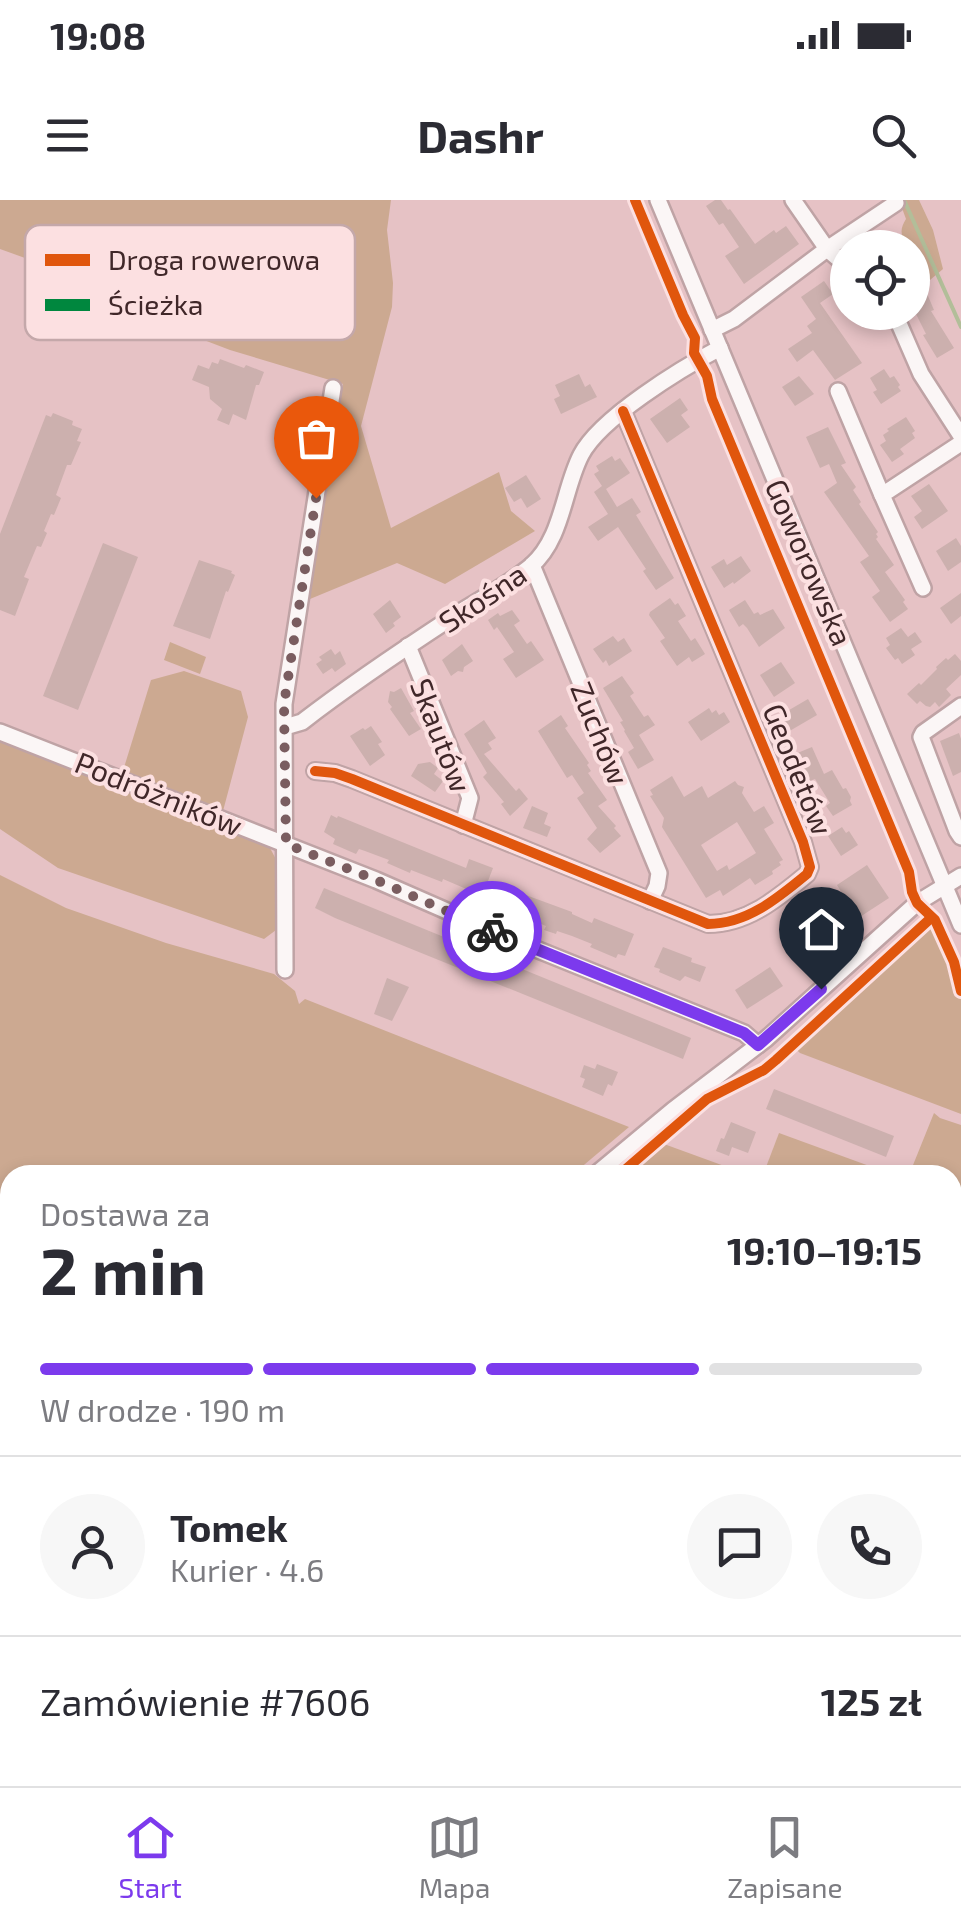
<!DOCTYPE html>
<html lang="pl">
<meta charset="utf-8">
<style>
body{margin:0;font-family:"Exo 2",sans-serif;background:#f7f7f7;color:#2b2b33;height:100vh;display:flex;flex-direction:column;font-size:38px;white-space:nowrap}
*{box-sizing:border-box;margin:0}
p{font-size:32px;color:#7c7c81}
.icon{flex:none;width:55px;height:55px;fill:none;stroke:currentColor;stroke-width:2;stroke-linecap:round;stroke-linejoin:round}
.map{position:relative;flex:1;overflow:hidden}
.details{position:absolute;left:0px;top:965px;width:962px;height:622px;display:flex;flex-direction:column;background:#fff;border-radius:30px 30px 0 0;box-shadow:0 5px 15px #0003}
.details>*{flex:none}
.controls{position:absolute;left:830px;top:30px;display:grid;gap:20px}
.controls a{display:grid;place-items:center;width:100px;height:100px;border-radius:50%;background:#fff;box-shadow:0 5px 15px #0003;font-size:50px}
.pin{position:absolute;display:grid;place-items:center;width:85px;height:85px;color:#fff;margin:-102px -42px;border-radius:50% 50% 50% 0;rotate:-45deg;box-shadow:0 0 10px #0007}
.pin .icon{rotate:45deg}
.courier{position:absolute;display:grid;place-items:center;width:100px;height:100px;margin:-50px;border:8px solid #7c3aed;border-radius:50%;background:#fff;color:#222;box-shadow:0 2px 12px #0007}
.headline em{font-style:normal;font-weight:700}
.headline div{display:flex;flex-direction:column-reverse}
.headline{display:flex;align-items:center;justify-content:space-between;height:170px;padding:0 40px}
h1{font-size:65px;font-weight:700;line-height:75px}
.bar{display:grid;grid-template-columns:repeat(4,1fr);gap:15px 10px;align-content:center;height:120px;padding:0 40px}
.bar i{height:12px;border-radius:8px;background:#e1e1e2}
.bar .selected{background:#7c3aed}
.bar p{grid-column:span 4}
.line{display:flex;align-items:center;gap:25px;padding:0 40px;border-top:2px solid #e1e1e2}
.line div{flex:1}
.round{display:grid;place-items:center;flex:none;width:105px;height:105px;border-radius:52px;background:#f7f7f7}
.status{display:flex;justify-content:space-between;align-items:center;height:70px;padding:0 50px;background:#fff;direction:ltr}
.status svg{height:28px;fill:currentColor}
header{display:flex;justify-content:space-between;align-items:center;height:130px;padding:0 40px;background:#fff;font-size:45px;font-weight:700}
.menu{display:flex;justify-content:space-around;align-items:center;height:140px;border-top:2px solid #e1e1e2;background:#fff;font-size:28px;color:#7c7c81}
.menu a{display:grid;justify-items:center;gap:5px}
.menu .selected{color:#7c3aed}
.map>svg:first-child{display:block}
</style>
<div class="status"><b>19:08</b><svg viewBox="0 0 49 12"><path d="M0 12V9h3v3zM5 12V6h3v6zM10 12V3h3v9zM15 12V0h3v12zM26 1h20v11H26zM47 4h2v5h-2z"/></svg></div>
<header><svg class="icon" aria-label="menu" viewBox="0 0 24 24"><path d="M4 6h16M4 12h16M4 18h16"/></svg>Dashr<svg class="icon" aria-label="search" viewBox="0 0 24 24"><circle cx="10" cy="10" r="6"/><path d="M15 15l6 6"/></svg></header>
<div class="map">
<svg width="961" height="1586" viewBox="0 0 961 1586">
<rect width="100%" height="100%" fill="#e6c2c5"/>
<g fill="#cca991">
<path d="M0 0H391L387 30 393 83 392 107 361 226 391 328 499 272 511 311 535 331 445 384 397 363 310 399 321 292 343 184 230 150 149 119 111 98 74 82 45 77 25 58 0 49Z"/>
<path d="M899 0H919L933 30 943 69 930 80 924 79 913 58 912 48 907 47C901 36 899 30 906 19Z"/>
<path d="M170 442 206 457 200 474 164 460Z"/>
<path d="M184 471 241 491 248 517 223 611 228 629 270 648 279 665 280 727 264 739 58 668 0 629V531L5 543 107 583 122 574 151 480Z"/>
<path d="M0 675 66 708 166 743 274 774 295 791 299 804 305 799 629 927 572 975H10V1350L0 1341Z"/>
<path d="M925 720 933 723 950 760 961 797V914L800 853 791 844 790 838 851 785 855 793 867 782 859 776 916 725Z"/>
<path d="M934 913 940 918 961 925V1130L953 1146 952 975H909Z"/>
<path d="M779 933 894 975H763Z"/>
<path d="M664 944 749 975H629Z"/>
<path d="M0 1397 10 1406V1505L0 1496Z"/>
</g>
<g fill="none" stroke-linecap="round" stroke-linejoin="round">
<path stroke="#b2be99" stroke-width="4" d="M904 0 961 127"/>
</g>
<g fill="#ccb0ae" fill-rule="evenodd">
<path d="M715 0H721L728 10 730 9 755 44 774 30 776 33 786 26 799 44 744 84 725 56 739 47 723 23 719 25 706 6Z"/>
<path d="M824 81 833 94 820 103 862 163 835 180 813 150 797 162 788 149 812 133 807 126 816 119 801 97Z"/>
<path d="M925 89 934 110 931 111 954 148 937 158 923 135 926 134 912 106V95Z"/>
<path d="M220 159 244 168 246 165 264 172 259 185H256L246 220 233 214 229 225 217 220 222 209 210 199 209 187 192 180 198 165 209 169 212 162 218 164Z"/>
<path d="M884 169 890 178 894 176 900 185 898 187 901 191 881 204 873 192 877 190 870 178Z"/>
<path d="M579 174 585 187 590 184 597 197 561 214 554 199 560 196 555 185Z"/>
<path d="M799 176 814 194 795 206 782 187Z"/>
<path d="M680 198 688 210 681 215 690 227 667 243 650 219Z"/>
<path d="M53 213 73 221 72 225 82 229 77 241 81 242 71 265H67L56 295 61 298 54 315 51 314 44 331 47 333 41 347 37 346 24 377 29 379 15 416 0 410V334L46 215 51 217Z"/>
<path d="M906 217 915 231 912 233 915 238 900 249 904 254 892 262 880 245 886 241 883 235 889 231 887 229Z"/>
<path d="M828 227 846 263 841 265 856 287 853 290 861 302 859 304 878 332 876 334 878 337 876 339 894 365 885 372 905 400 903 402 908 409 890 422 872 397 880 391 860 362 869 356 824 292 837 283 829 264 820 268 806 237Z"/>
<path d="M612 256 615 261 620 258 630 273 606 289 617 307 632 298 641 312 636 315 674 378 656 390 643 371 646 369 618 327 598 341 588 327 608 314 594 292 602 286 594 274 599 271 596 266Z"/>
<path d="M526 275 541 299 527 308 521 298 514 302 505 288Z"/>
<path d="M929 284 948 311 922 329 914 317 922 311 911 296Z"/>
<path d="M956 338 961 346V362L948 371 936 351Z"/>
<path d="M103 343 138 357 78 510 43 496Z"/>
<path d="M741 356 751 371 734 384 733 382 724 388 711 367 724 359 727 365Z"/>
<path d="M199 360 232 371 231 373 235 375 228 392 226 391 210 439 173 426Z"/>
<path d="M961 393V416L951 424 940 408Z"/>
<path d="M670 398 675 405 678 403 686 416 678 421 691 441 695 438 705 454 692 462 689 457 677 466 660 441 665 438 649 415 650 412Z"/>
<path d="M390 400 401 417 393 423 395 426 386 433 373 414Z"/>
<path d="M745 400 754 414 758 412 760 415 773 409 785 428 759 447 747 428 743 424 739 427 729 410Z"/>
<path d="M512 410 520 421 514 425 527 444 531 441 544 460 516 478 503 459 514 452 497 427 494 430 488 420 498 413 500 416Z"/>
<path d="M901 428 908 437 915 432 922 442 911 449 915 455 902 464 898 458 895 460 886 448 890 445 886 438Z"/>
<path d="M613 436 618 442 624 438 632 451 609 466 606 460 603 463 593 449Z"/>
<path d="M462 444 473 461 464 467 463 472 458 471 451 476 442 460Z"/>
<path d="M331 449 335 455 340 451 346 464 335 472 332 468 323 474 316 464 322 460 319 457Z"/>
<path d="M955 454 961 461V475L946 489 951 495 939 507 935 502 930 507 926 506 920 501 917 504 907 494 919 483 921 485 937 469 936 467 946 458 948 460Z"/>
<path d="M781 462 795 483 774 497 760 475Z"/>
<path d="M622 476 634 493 630 496 644 517 648 515 655 525 639 535 654 560 638 569 628 552 634 548 624 531 625 530 620 522 623 521 603 488Z"/>
<path d="M401 488 414 511 410 513 421 529 409 536 390 509 392 507 388 502 390 491 394 492Z"/>
<path d="M808 499 817 515 781 536 772 520Z"/>
<path d="M709 508 712 513 716 510 719 515 724 512 730 522 701 541 688 522Z"/>
<path d="M561 515 568 526 565 528 589 563 587 565 591 571 588 573 607 600 598 606 616 626 614 628 621 636 600 653 587 639 597 628 577 598 584 593 572 575 567 578 538 531Z"/>
<path d="M484 520 496 538 488 543 492 549 484 554 516 591 519 588 528 599 510 616 501 604 504 602 483 577 487 573 464 534Z"/>
<path d="M371 526 382 542 378 544 385 555 370 566 350 536 363 528 365 530Z"/>
<path d="M959 533 961 539V572L953 576 940 541Z"/>
<path d="M812 547 824 574 832 570 843 589 846 588 851 597 850 601 852 605 833 616 826 606 830 603 815 579 807 582 795 554Z"/>
<path d="M430 562 438 568 434 574 443 581 435 592 411 576 418 564Z"/>
<path d="M672 576 684 597 702 586 708 598 735 581 738 585 744 587 742 593 754 612 764 606 774 623 764 629 783 660 779 662 781 665 772 671 773 674 755 685 750 678 723 696 720 690 706 698 662 627 664 618 650 596 653 595 650 590ZM737 622 756 653 729 670 727 665 717 671 701 645Z"/>
<path d="M532 606 548 613 544 624 551 627 547 637 523 628Z"/>
<path d="M331 615 337 618 338 616 466 668 469 659 493 668 488 681 572 712V714L592 723 594 718 634 734 625 756 618 754 616 758 590 747 592 744 572 736 557 731 556 734 544 730 546 726 470 694 471 691 443 679 442 682 411 670 410 673 387 663 389 660 365 651 359 649 356 654 333 644 335 639 324 632Z"/>
<path d="M842 627 846 633 849 631 858 645 841 656 828 636Z"/>
<path d="M867 665 889 698 846 726 848 728 839 734 840 736 821 746 809 728 819 721 817 719 846 700 837 685Z"/>
<path d="M324 688 691 838 683 859 335 718 315 708Z"/>
<path d="M663 747 692 758 691 762 706 767 700 782 685 776 680 781 659 772 660 769 654 767Z"/>
<path d="M770 767 783 786 747 809 735 790Z"/>
<path d="M387 778 409 787 392 821 374 814Z"/>
<path d="M597 864 618 872 612 886 608 884 603 896 582 887 585 879 580 877 584 865 595 869Z"/>
<path d="M774 889 894 936 886 957 766 909Z"/>
<path d="M731 922 756 932 748 953 732 947 729 956 716 951 721 938 724 939Z"/>
</g>
<g fill="none" stroke-linecap="round" stroke-linejoin="round">
<defs>
<g id="minor">
<path d="M658 0 961 725"/>
<path d="M793 0 827 49 848 67"/>
<path d="M894 112 921 174 961 236"/>
<path d="M712 130 734 119 827 49 896 3"/>
<path d="M838 191 882 295"/>
<path d="M532 365 659 673 657 686 650 701"/>
<path d="M923 388 882 295 961 243"/>
<path d="M408 446 470 598 463 625"/>
<path d="M961 506 923 533 921 537 957 631 961 637"/>
<path d="M285 527 302 522C351 484 402 450 454 416 479 400 508 385 531 366 563 338 563 290 581 255 600 218 682 168 720 148"/>
<path d="M0 532 376 680 511 739 744 833 758 845"/>
<path d="M315 571 335 573 352 579 708 724C747 724 778 698 807 674L810 667 803 642 623 211"/>
<path d="M285 770 284 504 333 188"/>
<path d="M595 975 673 910 766 839 917 703 961 676"/>
<path d="M952 1333 961 1358"/>
<path d="M0 1387 10 1396"/>
<path d="M0 1507 10 1517"/>
<path d="M0 1544 10 1534"/>
<path d="M952 1574H961"/>
<path d="M69 1578 77 1586"/>
<path d="M241 1578 250 1586"/>
<path d="M415 1586 418 1578"/>
<path d="M565 1586 568 1578"/>
<path d="M817 1586 916 1578"/>
</g>
</defs>
<use href="#minor" stroke="#bfa3a5" stroke-width="20"/>
<use href="#minor" stroke="#fbf6f6" stroke-width="15"/>
<g stroke="#00873e" stroke-width="8" stroke-dasharray="15 8" stroke-linecap="butt">
<path d="M952 1163 961 1149"/>
<path d="M0 1353 10 1362"/>
</g>
<defs>
<g id="cycleway">
<path d="M635 0 683 115 695 138 694 153 707 176 712 199 909 672 912 692 917 703 935 720 954 762 961 791"/>
<path d="M315 571 335 573 352 579 708 724C747 724 778 698 807 674L810 667 803 642 623 211"/>
<path d="M619 975 707 899 764 870 776 860 931 718"/>
</g>
</defs>
<use href="#cycleway" stroke="#fce0e1" stroke-width="16"/>
<use href="#cycleway" stroke="#e0560d" stroke-width="10"/>
</g>
<g fill="none" stroke-linecap="round" stroke-linejoin="round">
<path stroke="#7a5d60" stroke-width="10" stroke-dasharray="0 18" d="M316 298 284 504 286 644 376 680 492 731"/>
<path stroke="#7c3aed" stroke-width="12" d="M492 731 744 833 758 845 821 789"/>
</g>
<g text-anchor="middle" dominant-baseline="central" stroke-width="8" stroke-linejoin="round" paint-order="stroke">
<g font-size="30" fill="#402729" stroke="#fce0e1">
<text transform="translate(810 362) rotate(67)">Goworowska</text>
<text transform="translate(482 397) rotate(-34)">Skośna</text>
<text transform="translate(601 533) rotate(68)">Zuchów</text>
<text transform="translate(442 535) rotate(69)">Skautów</text>
<text transform="translate(799 569) rotate(68)">Geodetów</text>
<text transform="translate(159 593) rotate(22)">Podróżników</text>
</g>
</g>
<rect x="25" y="25" width="330" height="115" rx="15" fill="#fce0e1" stroke="#c4a8aa" stroke-width="2.5"/>
<rect x="45" y="54" width="45" height="12" fill="#e0560d"/>
<rect x="45" y="99" width="45" height="12" fill="#00873e"/>
<g font-size="28" fill="#402729">
<text x="108" y="70">Droga rowerowa</text>
<text x="108" y="115">Ścieżka</text>
</g>
</svg>
<div class="controls">
<a><svg class="icon" aria-label="locate" viewBox="0 0 24 24"><circle cx="12" cy="12" r="6"/><path d="M12 2v4M12 18v4M2 12h4M18 12h4"/></svg></a>
</div>
<div class="pin" style="left:316px;top:298px;background:#ea580c"><svg class="icon" aria-label="bag" viewBox="0 0 24 24"><path d="M5 8h14l-1 12H6zM9 8a3 3 0 0 1 6 0"/></svg></div>
<div class="pin" style="left:821px;top:789px;background:#1f2937"><svg class="icon" aria-label="home" viewBox="0 0 24 24"><path d="M3 11l9-7 9 7M6 9v11h12V9"/></svg></div>
<div class="courier" style="left:492px;top:731px"><svg class="icon" aria-label="bike" viewBox="0 0 24 24"><circle cx="6" cy="16" r="4"/><circle cx="18" cy="16" r="4"/><path d="M6 16l4-8h5l3 8M10 8l3 8H6M13 5h3"/></svg></div>
<section class="details">
<div class="headline"><div><h1>2 min</h1><p>Dostawa za</p></div><em>19:10–19:15</em></div>
<div class="bar"><i class="selected"></i><i class="selected"></i><i class="selected"></i><i></i><p>W drodze · 190 m</p></div>
<div class="line" style="height:180px"><a class="round"><svg class="icon" aria-label="person" viewBox="0 0 24 24"><circle cx="12" cy="8" r="4"/><path d="M4 21q1-7 8-7t8 7"/></svg></a><div><b>Tomek</b><p>Kurier · 4.6</p></div><a class="round"><svg class="icon" aria-label="chat" viewBox="0 0 24 24"><path d="M4 5h16v11H9l-5 4z"/></svg></a><a class="round"><svg class="icon" aria-label="phone" viewBox="0 0 24 24"><path d="M5 4h4l2 5-3 2q2 4 5 5l2-3 5 2v4C11 20 4 13 5 4z"/></svg></a></div>
<div class="line" style="height:130px"><div>Zamówienie #7606</div><b>125 zł</b></div>
</section>
</div>
<nav class="menu">
<a class="selected"><svg class="icon" aria-label="home" viewBox="0 0 24 24"><path d="M3 11l9-7 9 7M6 9v11h12V9"/></svg>Start</a>
<a><svg class="icon" aria-label="map" viewBox="0 0 24 24"><path d="M3 6l6-2 6 2 6-2v14l-6 2-6-2-6 2zM9 4v14M15 6v14"/></svg>Mapa</a>
<a><svg class="icon" aria-label="saved" viewBox="0 0 24 24"><path d="M7 4h10v16l-5-4-5 4z"/></svg>Zapisane</a>
</nav>
